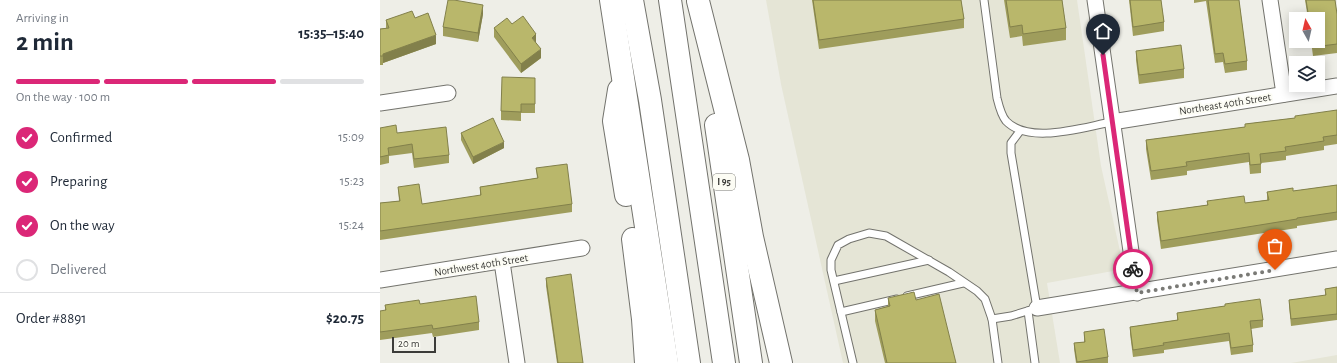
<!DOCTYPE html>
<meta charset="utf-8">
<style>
body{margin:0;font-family:"Alegreya Sans",sans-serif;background:#f6f6f7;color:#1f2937;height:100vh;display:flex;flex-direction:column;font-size:15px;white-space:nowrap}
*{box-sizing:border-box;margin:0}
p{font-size:13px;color:#747a83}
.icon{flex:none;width:22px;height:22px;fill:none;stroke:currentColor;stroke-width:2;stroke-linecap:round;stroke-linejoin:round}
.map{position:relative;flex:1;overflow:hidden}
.side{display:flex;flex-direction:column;background:#fff;width:380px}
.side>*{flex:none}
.needle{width:26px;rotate:352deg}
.buttons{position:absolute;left:909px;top:12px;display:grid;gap:8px}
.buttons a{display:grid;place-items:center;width:36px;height:36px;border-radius:0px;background:#fff;box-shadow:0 2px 10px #0003;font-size:20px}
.scale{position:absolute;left:12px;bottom:10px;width:44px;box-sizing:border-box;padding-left:4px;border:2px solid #3c3c39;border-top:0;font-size:11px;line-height:14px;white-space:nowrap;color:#3c3c39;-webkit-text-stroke:3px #fcfcf4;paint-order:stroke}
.pin{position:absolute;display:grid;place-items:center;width:34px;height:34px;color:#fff;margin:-41px -17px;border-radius:50% 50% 50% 0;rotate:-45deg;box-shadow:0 0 4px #0007}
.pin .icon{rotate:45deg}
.courier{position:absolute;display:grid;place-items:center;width:40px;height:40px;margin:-20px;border:3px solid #db2777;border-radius:50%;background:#fff;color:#222;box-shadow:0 1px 5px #0007}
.head em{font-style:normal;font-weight:700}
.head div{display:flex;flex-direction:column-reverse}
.head{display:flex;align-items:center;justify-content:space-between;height:68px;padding:0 16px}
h1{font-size:26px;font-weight:700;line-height:30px}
.bar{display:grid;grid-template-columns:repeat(4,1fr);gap:6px 4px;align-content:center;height:48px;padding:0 16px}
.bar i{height:5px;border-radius:3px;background:#e0e1e3}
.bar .active{background:#db2777}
.bar p{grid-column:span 4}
.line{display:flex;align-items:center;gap:10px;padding:0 16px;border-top:1px solid #e0e1e3}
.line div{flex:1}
ol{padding:0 16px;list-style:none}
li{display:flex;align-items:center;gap:12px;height:44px}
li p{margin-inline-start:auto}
li .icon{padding:4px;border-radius:50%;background:#db2777;color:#fff;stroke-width:4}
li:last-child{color:#747a83}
li i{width:22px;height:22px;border:2px solid #e0e1e3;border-radius:50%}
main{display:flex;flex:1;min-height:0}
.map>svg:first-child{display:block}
</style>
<main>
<section class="side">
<div class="head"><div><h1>2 min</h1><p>Arriving in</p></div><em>15:35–15:40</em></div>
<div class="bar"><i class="active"></i><i class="active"></i><i class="active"></i><i></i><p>On the way · 100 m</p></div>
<ol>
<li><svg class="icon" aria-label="check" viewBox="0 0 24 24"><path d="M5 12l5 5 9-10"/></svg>Confirmed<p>15:09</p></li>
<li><svg class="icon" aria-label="check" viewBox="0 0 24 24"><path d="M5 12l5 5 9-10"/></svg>Preparing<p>15:23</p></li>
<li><svg class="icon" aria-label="check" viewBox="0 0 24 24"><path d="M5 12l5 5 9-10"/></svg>On the way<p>15:24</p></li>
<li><i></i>Delivered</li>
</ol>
<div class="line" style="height:52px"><div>Order #8891</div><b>$20.75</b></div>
</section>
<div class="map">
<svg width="957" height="363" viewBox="0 0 957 363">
<rect width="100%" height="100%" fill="#eeeee7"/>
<g fill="#e5e5d6">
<path d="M386 0H697L721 166 744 269 667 283 680 363H463L401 84Z"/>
<path d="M957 355V363H911Z"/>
</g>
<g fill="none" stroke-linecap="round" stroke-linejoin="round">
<defs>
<g id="lane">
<path d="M604 0 617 98C619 106 621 115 626 121 649 145 703 127 732 122"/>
<path d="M454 281 549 260"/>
<path d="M527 296 583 283"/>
<path d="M648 311 655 363"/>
<path d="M461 312 517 299"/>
<path d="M612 319 631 316 657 308 631 153V143L640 131"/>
<path d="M473 363 451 270V260L458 245 469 239 489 233 506 236 569 272 597 291 605 299 612 319 618 363"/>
</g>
<g id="street">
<path d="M715 0 757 293"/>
<path d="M890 0 904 94"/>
<path d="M0 103 68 93"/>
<path d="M732 122 957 86"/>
<path d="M122 262 137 363"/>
<path d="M0 280 202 248"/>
<path d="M657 308 957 259"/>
</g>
<g id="highway">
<path d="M231 0 287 363"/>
<path d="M252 0 270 100 309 363"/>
<path d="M290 0 344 363"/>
<path d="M318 1 358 160 372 237 401 363"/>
<path d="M239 90 234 121 246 195"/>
<path d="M336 125 371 363"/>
<path d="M253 239 263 319 266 363"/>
</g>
</defs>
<use href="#lane" stroke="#73736d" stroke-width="9"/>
<use href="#street" stroke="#73736d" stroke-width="17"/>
<use href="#highway" stroke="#73736d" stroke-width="24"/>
<use href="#lane" stroke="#fff" stroke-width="7"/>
<use href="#street" stroke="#fff" stroke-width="15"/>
<use href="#highway" stroke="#fff" stroke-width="22"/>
</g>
<g fill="#9f9d5c">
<path d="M432 0H581L584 19V28L439 49Z"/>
<path d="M624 0H682L686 28V40L643 46 642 36 630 38Z"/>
<path d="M749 0H781L784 22V31L753 36Z"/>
<path d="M814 0H859L867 61V70L845 73 843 62 835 63 826 1 814 3Z"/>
<path d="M925 0H955L957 14V53L933 56 931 41H938V19H928Z"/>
<path d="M103 14 98 42 63 36V27Z"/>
<path d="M35 18 56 44 3 63V65H0V29L6 28V20Z"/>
<path d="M132 24 156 43 161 58 141 73 114 37V28Z"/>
<path d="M756 51 804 69V78L759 84 756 60Z"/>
<path d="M155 78V113H141V121L121 120V111Z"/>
<path d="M957 110V144L944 146V150L906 156V160L881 163V173L870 174 869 162 807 171V175L771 180 766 149V140L865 127V124L915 118Z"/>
<path d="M0 128 17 133 69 155V163L34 168 32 153 9 156V163L0 165Z"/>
<path d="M81 133 124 148 93 164 81 140Z"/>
<path d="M156 168 192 204V212L0 240V203L19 201 18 187 42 204 100 196V187L157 178Z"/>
<path d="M957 185V220L917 226V228L781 249 777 220V212L827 205V201L865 203 887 200V192L913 191Z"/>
<path d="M166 278 203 363H177L166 286Z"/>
<path d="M957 287V320L911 326 909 306V300L945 296V289Z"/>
<path d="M508 298 536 300 576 363H505L495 321V310L508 306Z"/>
<path d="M40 304 99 322V330L53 337 52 333 0 340V311H5V305Z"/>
<path d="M845 304 883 320V327L871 329 873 345V352L851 355 849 341 784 350V353L753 357 750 334V327L797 320V313L845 306Z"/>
<path d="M704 332 728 357V363H696L694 349V343L704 342Z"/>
</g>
<g fill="#82804b">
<path d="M103 5V14L98 42V33Z"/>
<path d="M156 34V43L152 38Z"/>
<path d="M56 35V44L3 63V54Z"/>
<path d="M161 49V58L141 73V64Z"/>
<path d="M124 142V148L93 164V157Z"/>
</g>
<g fill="#b9b76b" stroke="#82804b">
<path d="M68 0H74L103 5 98 33 63 27Z"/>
<path d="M433 0H581L584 19 439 40Z"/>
<path d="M626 0H682L686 28 643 34 642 25 630 27Z"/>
<path d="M750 0H781L784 22 753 27Z"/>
<path d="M828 0H859L867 61 845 64 843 53 835 54Z"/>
<path d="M926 0H955L957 14V44L933 47 932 41H938V19H929Z"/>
<path d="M32 11 35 18 48 13 56 35 3 54V56H0V29L9 28 6 20Z"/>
<path d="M143 16 156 34 152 38 161 49 141 64 114 28 127 18 132 24Z"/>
<path d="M801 45 804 69 759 75 756 51Z"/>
<path d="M122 77 155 78V104H141V112L121 111Z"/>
<path d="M957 110V135L943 137 944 141 905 147 906 151 880 154 881 164 870 165 869 153 806 162 807 166 771 171 766 140 865 127V124L915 118V116Z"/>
<path d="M113 118 124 142 93 157 81 133Z"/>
<path d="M16 125 17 133 66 127 69 155 34 159 32 144 8 148 9 155 0 157V128Z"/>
<path d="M187 164 192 204 0 231V203L20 201 18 187 39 184 42 204 101 195 100 187 158 178 156 168Z"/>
<path d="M957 185V212L917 218V219L781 241 777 212 828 205 827 201 864 196 865 203 889 200 887 192 913 188V191Z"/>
<path d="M191 274 203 363H178L166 278Z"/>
<path d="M957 287V314L911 319 909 300 946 295 945 289Z"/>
<path d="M534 292 536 300 559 294 576 363H507L495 310 510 306 508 298Z"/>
<path d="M96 296 99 322 53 329 52 325 0 332V311L6 310 5 305 39 300 40 304Z"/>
<path d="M880 299 883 320 870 321 873 345 851 348 849 333 783 343 784 345 753 350 750 327 798 320 797 313 845 306V304Z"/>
<path d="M724 329 728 357 697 362 694 343 705 342 704 332Z"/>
</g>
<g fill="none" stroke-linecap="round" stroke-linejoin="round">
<path stroke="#7a7a76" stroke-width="4" stroke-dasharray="0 7.2" d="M753 269 757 293 895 270"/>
<path stroke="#db2777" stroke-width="5" d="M723 55 753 269"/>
</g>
<g text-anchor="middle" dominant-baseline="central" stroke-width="4" stroke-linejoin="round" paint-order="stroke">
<rect fill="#fcfcf4" stroke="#767671" stroke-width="1" x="333" y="174" width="22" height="16" rx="3"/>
<g font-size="10" font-weight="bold" fill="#3c3c39">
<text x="344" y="182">I 95</text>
</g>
<g font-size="11" fill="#3c3c39" stroke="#fcfcf4">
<text transform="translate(845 104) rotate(-9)">Northeast 40th Street</text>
<text transform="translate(101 265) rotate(-9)">Northwest 40th Street</text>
</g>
</g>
</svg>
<div class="buttons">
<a><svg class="needle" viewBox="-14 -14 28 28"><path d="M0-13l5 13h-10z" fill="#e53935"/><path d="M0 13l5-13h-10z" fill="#747a83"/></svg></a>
<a><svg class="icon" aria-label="layers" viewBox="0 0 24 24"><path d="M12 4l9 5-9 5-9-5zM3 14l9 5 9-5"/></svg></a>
</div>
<div class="scale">20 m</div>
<div class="pin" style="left:895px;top:270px;background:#ea580c"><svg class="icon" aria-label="bag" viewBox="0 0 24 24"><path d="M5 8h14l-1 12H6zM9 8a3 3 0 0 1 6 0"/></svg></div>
<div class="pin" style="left:723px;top:55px;background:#1f2937"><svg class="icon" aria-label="home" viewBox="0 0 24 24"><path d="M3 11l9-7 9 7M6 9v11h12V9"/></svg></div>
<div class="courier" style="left:753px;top:269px"><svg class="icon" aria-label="bike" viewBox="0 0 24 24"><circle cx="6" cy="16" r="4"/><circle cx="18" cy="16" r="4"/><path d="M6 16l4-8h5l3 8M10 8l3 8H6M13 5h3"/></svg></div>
</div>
</main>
